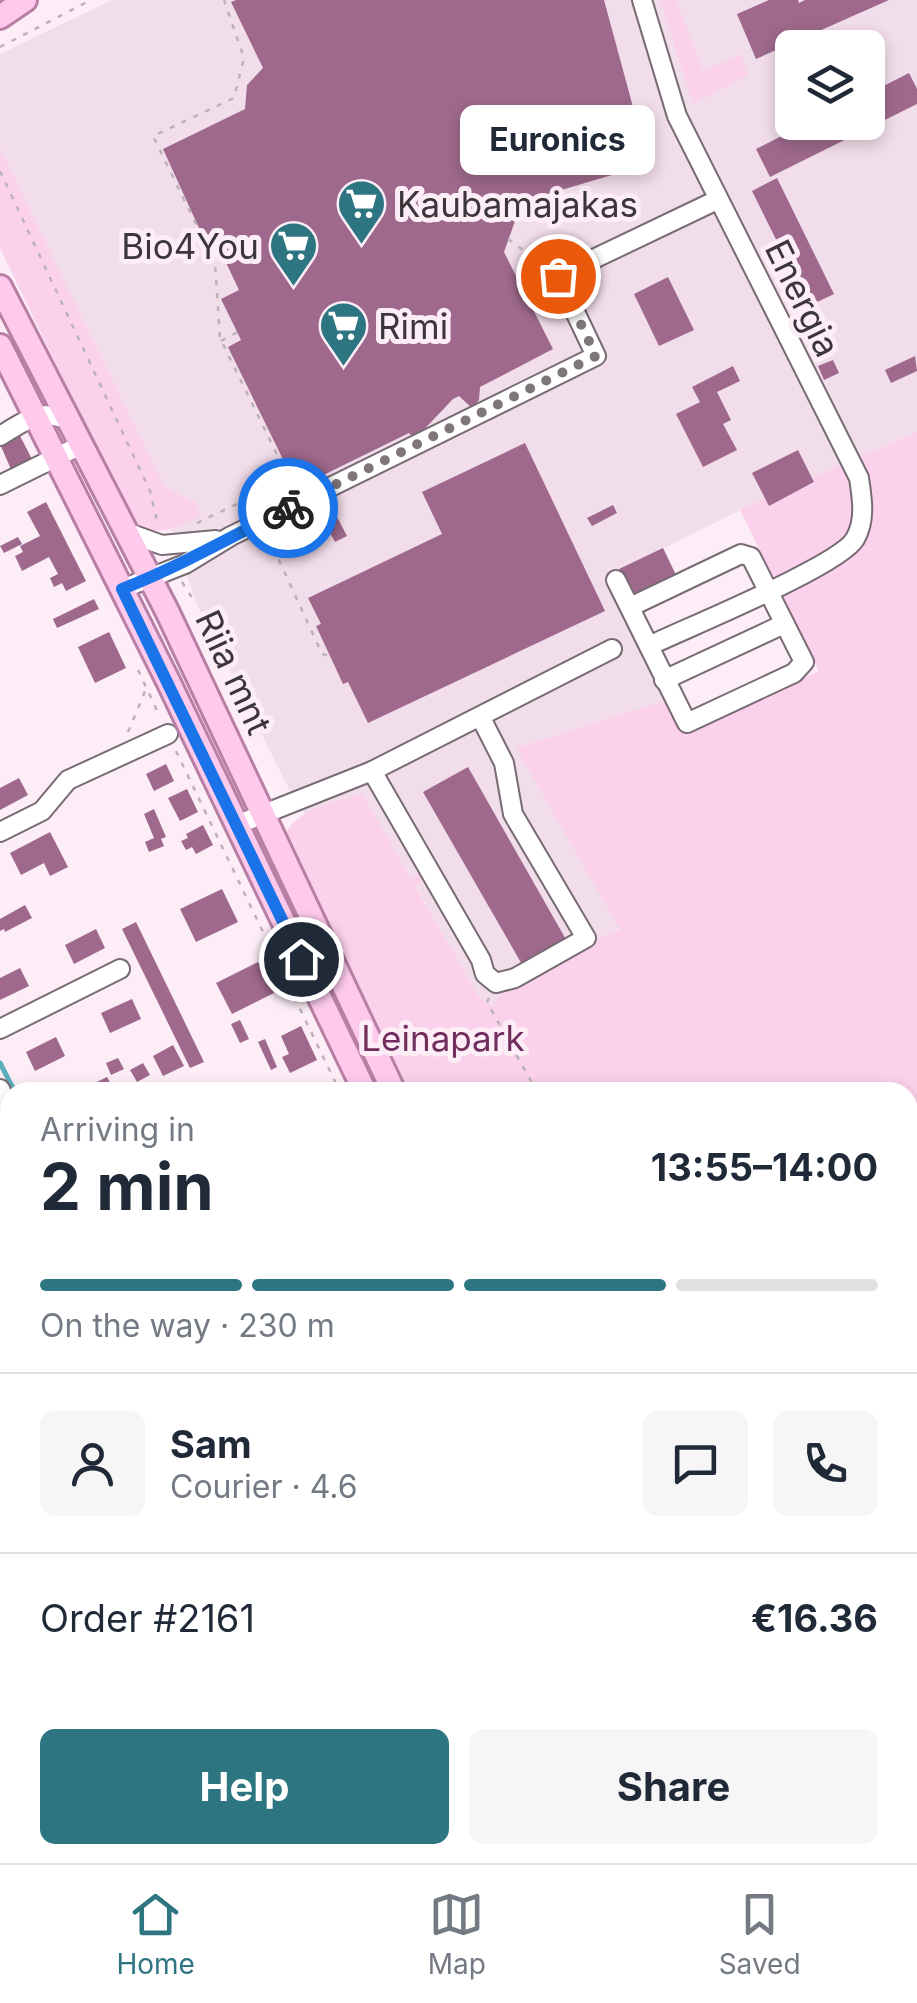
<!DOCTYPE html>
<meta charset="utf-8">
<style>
body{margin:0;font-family:Inter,sans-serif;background:#f6f6f7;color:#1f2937;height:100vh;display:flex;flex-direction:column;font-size:38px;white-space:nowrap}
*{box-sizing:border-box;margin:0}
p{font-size:32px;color:#747a83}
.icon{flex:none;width:55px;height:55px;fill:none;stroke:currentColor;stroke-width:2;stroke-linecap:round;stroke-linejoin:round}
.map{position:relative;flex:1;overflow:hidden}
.side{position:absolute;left:0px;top:1082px;width:918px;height:782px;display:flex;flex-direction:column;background:#fff;border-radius:30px 30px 0 0;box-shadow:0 5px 15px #0003}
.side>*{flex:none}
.controls{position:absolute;left:775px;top:30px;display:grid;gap:20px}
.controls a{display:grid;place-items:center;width:110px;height:110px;border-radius:15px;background:#fff;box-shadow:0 5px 15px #0003;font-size:50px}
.pin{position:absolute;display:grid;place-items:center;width:85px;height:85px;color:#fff;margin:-42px;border:5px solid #fff;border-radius:50%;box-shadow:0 2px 10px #0007}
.courier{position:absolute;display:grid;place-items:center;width:100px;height:100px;margin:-50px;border:8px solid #1a73e8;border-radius:50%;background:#fff;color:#222;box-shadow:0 2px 12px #0007}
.bubble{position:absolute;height:70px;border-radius:15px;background:#fff;box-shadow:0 5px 15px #0003;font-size:32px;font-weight:700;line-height:70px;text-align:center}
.summary em{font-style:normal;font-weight:700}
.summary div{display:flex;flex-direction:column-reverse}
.summary{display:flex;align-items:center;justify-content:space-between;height:170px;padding:0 40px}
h1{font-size:65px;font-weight:700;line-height:75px}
.bar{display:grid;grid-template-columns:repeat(4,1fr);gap:15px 10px;align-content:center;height:120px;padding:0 40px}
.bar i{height:12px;border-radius:8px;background:#e0e1e3}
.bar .current{background:#2d7580}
.bar p{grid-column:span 4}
.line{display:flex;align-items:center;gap:25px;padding:0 40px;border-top:2px solid #e0e1e3}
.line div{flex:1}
.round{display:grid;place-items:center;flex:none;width:105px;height:105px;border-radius:15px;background:#f6f6f7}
.cta{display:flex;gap:20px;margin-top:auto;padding:20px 40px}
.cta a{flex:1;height:115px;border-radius:15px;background:#2d7580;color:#fff;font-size:40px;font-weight:700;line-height:115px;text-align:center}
.cta a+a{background:#f6f6f7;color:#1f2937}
.tabs{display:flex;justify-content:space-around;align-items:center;height:140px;border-top:2px solid #e0e1e3;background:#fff;font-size:28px;color:#747a83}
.tabs a{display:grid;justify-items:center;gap:5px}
.tabs .current{color:#2d7580}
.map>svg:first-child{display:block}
</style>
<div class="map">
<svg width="917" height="1863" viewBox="0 0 917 1863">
<rect width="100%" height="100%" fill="#fcedf6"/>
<path fill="#f2ddea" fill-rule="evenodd" d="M112 0H917V432L812 477 797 450 753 473 765 498 605 577 667 700 516 748 621 928 517 981 500 995 494 1006 480 998 415 885 425 879H411L362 795 305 814 296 803 197 605 171 529 200 516 195 502 164 486 0 148V54ZM792 48H868V122H792Z"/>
<g fill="#fbd1eb">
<path d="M660 0H676L703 71 741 55 748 75 693 104Z"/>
<path d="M0 148 164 486 195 502 201 516C175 528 151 542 129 516L0 248Z"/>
<path d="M917 432V1863H788L784 1855H908V1092H410L286 834C294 810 340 800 362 794L411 878 422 872 426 878 415 886 480 998 493 1006C506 976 589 944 620 929L516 748 667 700 684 732 819 671 740 510 765 498 770 505 814 483 812 477Z"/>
<path d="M0 1160 10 1180V1402L0 1407Z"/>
<path d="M83 1855H400L404 1863H87Z"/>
</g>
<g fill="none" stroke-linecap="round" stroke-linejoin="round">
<g stroke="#5baebb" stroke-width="5">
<path d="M0 1063 15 1092"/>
<path d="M10 1455V1454"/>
<path d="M387 1855 391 1863"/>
</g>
</g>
<g fill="#9e698c">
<path d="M236 0H604L633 107 624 110 642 166 538 197 541 204 519 210 504 252 553 349 480 387 479 400 472 408 459 396 453 399 415 439 409 433 297 488 228 347 241 340 221 299 239 290 213 235 204 239 163 149 245 109 247 85 263 68 231 2Z"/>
<path d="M769 0H798L799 3 805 0H889L756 59 737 14Z"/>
<path d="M909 73 917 89V104L770 177 756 149 809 122H868V94Z"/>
<path d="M777 178 834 294 809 306 752 191Z"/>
<path d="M668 277 694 330 659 346 634 294Z"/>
<path d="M915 356 917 371 891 383 885 370Z"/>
<path d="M833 360 839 373 824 380 818 366Z"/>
<path d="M733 366 740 381 717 392 731 420 723 424 737 450 703 467 676 414 700 402 692 387Z"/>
<path d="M19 434 34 463 13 474 0 444Z"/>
<path d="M525 443 605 611 368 723 348 682 343 684 330 656 316 626 321 624 308 598 442 534 422 492Z"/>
<path d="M798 450 814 482 769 506 752 473Z"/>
<path d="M46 502 86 581 66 591 62 583 54 587 50 578 58 574 49 557 22 571 15 556 23 552 20 546 40 536 27 512Z"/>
<path d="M613 505 617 513 592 526 587 518Z"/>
<path d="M334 511 347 536 335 542 322 518Z"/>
<path d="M18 537 22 544 4 553 0 546Z"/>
<path d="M663 548 676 575 632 596 619 569Z"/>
<path d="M94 599 99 609 57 628 53 619Z"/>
<path d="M109 632 126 668 95 683 78 647Z"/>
<path d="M166 764 174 781 154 791 146 774Z"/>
<path d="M468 767 568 943 524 968 423 792Z"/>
<path d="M19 778 28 795 0 810V788Z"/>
<path d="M187 789 198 812 180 821 168 798Z"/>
<path d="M154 809 166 837 161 839 164 846 149 852 145 842 154 838 144 814Z"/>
<path d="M203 825 213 845 196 854 192 847 186 850 181 841 188 838 186 834Z"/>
<path d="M50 832 68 867 50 876 44 863 21 875 10 853Z"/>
<path d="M222 889 238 922 196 942 180 909Z"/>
<path d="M25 905 32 918 5 932 4 929 0 931V919Z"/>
<path d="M136 922 204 1062 190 1068 122 929Z"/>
<path d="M96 929 105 948 74 964 65 945Z"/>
<path d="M258 962 274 993 232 1014 216 983Z"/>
<path d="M20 968 29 986 0 1000V978Z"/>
<path d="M132 999 141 1019 110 1033 101 1013Z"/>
<path d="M240 1020 249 1039 240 1043 231 1024Z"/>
<path d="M301 1026 317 1060 290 1073 282 1057 289 1054 281 1036Z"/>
<path d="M56 1037 65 1056 35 1071 26 1052Z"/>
<path d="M265 1039 277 1067 271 1070 258 1042Z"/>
<path d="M173 1045 184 1066 163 1076 153 1056Z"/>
<path d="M118 1058 124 1069 111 1075 106 1063Z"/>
<path d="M143 1063 150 1075 137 1082 130 1070Z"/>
<path d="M107 1077 115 1092H77Z"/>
<path d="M10 1486V1512L0 1516V1490Z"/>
<path d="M3 1599 10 1612V1645L3 1648 0 1642V1601Z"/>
<path d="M410 1855H441L433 1859 435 1863H414Z"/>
<path d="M628 1855H663L647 1863H640L638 1860 632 1863Z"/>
</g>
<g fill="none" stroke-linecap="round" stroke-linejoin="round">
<defs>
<g id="minor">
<path d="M642 0 677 116 859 478C862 498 866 520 855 539 839 566 686 628 649 646"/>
<path d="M0 436C27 420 38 408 68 420"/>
<path d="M0 485 81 445"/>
<path d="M126 532 162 545 216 540"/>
<path d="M616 580 687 723 794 673 804 662 751 557 741 554 630 607"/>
<path d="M122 589 185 564 231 536 596 356 558 276 717 200"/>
<path d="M664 680 784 624"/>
<path d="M372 771 481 960 485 974 496 983 515 978 586 938 513 814 504 763 481 718"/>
<path d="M236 825 372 771 612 649"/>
<path d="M0 832 42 811 68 780 168 734"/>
<path d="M0 1029 120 969"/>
<path d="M0 1089 10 1109"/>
<path d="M0 1442 10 1437"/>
<path d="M0 1695 10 1717"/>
<path d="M70 1855 74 1863"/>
<path d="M402 1855 405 1863"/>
<path d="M474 1863 491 1855"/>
</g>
<g id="major">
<path d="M0 17 25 0"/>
<path d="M0 287 167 611 394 1092"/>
<path d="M0 346 168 681 365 1092"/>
<path d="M732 1855 736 1863"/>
<path d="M760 1855 764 1863"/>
</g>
</defs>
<use href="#minor" stroke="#786b73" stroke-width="22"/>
<use href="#major" stroke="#b87fa5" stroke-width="28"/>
<g stroke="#beb2b9" stroke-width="2.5" stroke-dasharray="5 8" stroke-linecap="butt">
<path d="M0 47 91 0"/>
<path d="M0 171 150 491 158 525"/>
<path d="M508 239 545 266"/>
<path d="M221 341 238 332"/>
<path d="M197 523 289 479 220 338 215 263 153 136 234 98 244 58 224 0"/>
<path d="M268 536 322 654 330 656"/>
<path d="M182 582 191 596 186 600"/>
<path d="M138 670 160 717"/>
<path d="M128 732 146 689"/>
<path d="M176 751 340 1092"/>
<path d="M489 998 487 1002 537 1092"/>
<path d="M0 1145 10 1166"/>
<path d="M0 1466 10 1461"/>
<path d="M908 1730 917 1747"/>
<path d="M706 1855 710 1863"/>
</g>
<use href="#minor" stroke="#fff" stroke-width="18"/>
<use href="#major" stroke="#fdcaec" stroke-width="22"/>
</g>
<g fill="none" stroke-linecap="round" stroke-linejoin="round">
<path stroke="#7f767c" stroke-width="10" stroke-dasharray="0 18" d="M288 508 596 356 558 276"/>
<path stroke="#1a73e8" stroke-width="12" d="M288 508C233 536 180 566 122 589L301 959"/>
</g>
<defs>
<symbol id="supermarket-pin" viewBox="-11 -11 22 30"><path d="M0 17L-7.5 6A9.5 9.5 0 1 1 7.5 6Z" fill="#2d7580" stroke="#fcedf6"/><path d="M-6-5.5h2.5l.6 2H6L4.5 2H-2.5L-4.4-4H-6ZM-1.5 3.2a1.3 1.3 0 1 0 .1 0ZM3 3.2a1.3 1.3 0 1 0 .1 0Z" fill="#fff"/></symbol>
</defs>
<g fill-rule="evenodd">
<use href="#supermarket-pin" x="334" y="176" width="55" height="75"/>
<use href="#supermarket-pin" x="266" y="218" width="55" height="75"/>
<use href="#supermarket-pin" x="316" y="298" width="55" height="75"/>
</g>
<g text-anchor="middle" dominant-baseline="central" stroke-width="10" stroke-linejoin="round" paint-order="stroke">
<g font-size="35" fill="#3c363a" stroke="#fcedf6" text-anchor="start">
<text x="397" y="204">Kaubamajakas</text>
<text x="259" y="246" text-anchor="end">Bio4You</text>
<text x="378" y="326">Rimi</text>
</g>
<g font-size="35" fill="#3c363a" stroke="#fcedf6">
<text transform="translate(803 298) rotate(64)">Energia</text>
<text transform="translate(234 672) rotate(65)">Riia mnt</text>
</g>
<g font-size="35" fill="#702d5d" stroke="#fcedf6">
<text x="443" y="1038">Leinapark</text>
</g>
</g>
</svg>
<div class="controls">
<a><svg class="icon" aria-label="layers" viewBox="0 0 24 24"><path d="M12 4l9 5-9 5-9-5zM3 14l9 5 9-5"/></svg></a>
</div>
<div class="pin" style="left:558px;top:276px;background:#ea580c"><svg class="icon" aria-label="bag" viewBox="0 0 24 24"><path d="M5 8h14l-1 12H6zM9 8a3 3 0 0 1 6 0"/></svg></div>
<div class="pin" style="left:301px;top:959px;background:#1f2937"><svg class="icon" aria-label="home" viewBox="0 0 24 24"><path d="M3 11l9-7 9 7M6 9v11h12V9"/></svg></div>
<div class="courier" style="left:288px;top:508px"><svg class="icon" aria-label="bike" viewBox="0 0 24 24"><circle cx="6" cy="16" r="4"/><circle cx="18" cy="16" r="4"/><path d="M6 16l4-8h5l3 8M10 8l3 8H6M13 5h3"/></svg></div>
<div class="bubble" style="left:460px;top:105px;width:195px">Euronics</div>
<section class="side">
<div class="summary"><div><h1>2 min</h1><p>Arriving in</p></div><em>13:55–14:00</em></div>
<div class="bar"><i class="current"></i><i class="current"></i><i class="current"></i><i></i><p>On the way · 230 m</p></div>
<div class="line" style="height:180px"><a class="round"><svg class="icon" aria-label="person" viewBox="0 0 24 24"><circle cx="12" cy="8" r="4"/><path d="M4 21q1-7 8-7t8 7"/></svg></a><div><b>Sam</b><p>Courier · 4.6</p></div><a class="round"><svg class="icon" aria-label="chat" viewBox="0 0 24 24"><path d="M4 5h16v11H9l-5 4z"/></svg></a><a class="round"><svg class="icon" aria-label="phone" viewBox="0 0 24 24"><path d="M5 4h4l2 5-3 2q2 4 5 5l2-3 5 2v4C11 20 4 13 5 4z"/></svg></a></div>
<div class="line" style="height:130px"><div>Order #2161</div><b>€16.36</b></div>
<div class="cta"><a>Help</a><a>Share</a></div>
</section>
</div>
<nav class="tabs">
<a class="current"><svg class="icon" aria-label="home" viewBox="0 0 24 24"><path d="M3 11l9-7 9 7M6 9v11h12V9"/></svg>Home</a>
<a><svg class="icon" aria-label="map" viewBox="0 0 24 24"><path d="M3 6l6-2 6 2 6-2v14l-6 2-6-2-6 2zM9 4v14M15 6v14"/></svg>Map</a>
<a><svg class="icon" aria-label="saved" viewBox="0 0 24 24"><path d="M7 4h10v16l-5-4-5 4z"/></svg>Saved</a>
</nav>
